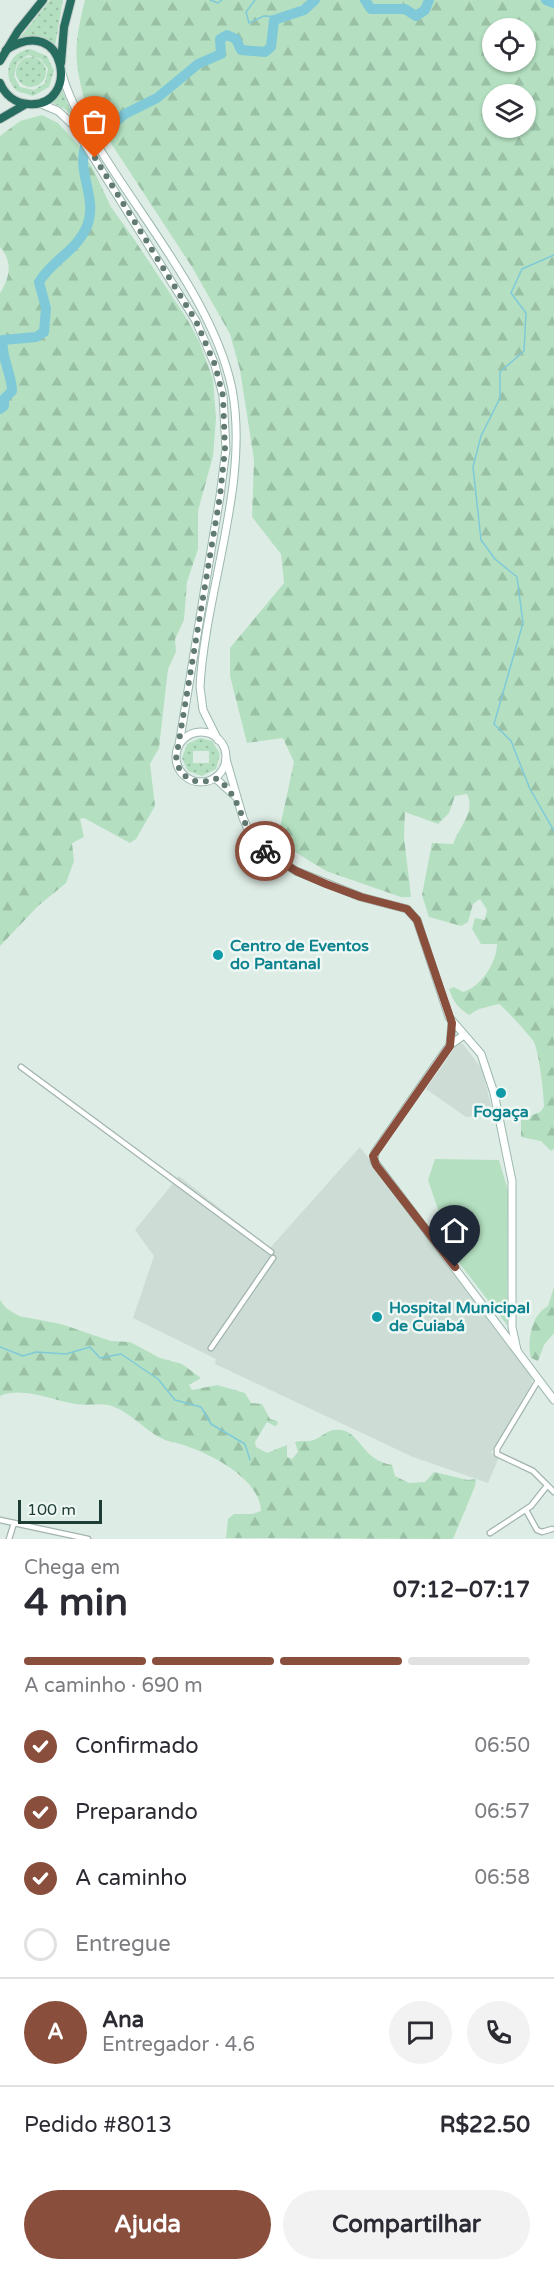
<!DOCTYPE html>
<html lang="pt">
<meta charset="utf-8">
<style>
body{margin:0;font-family:"Varela Round",sans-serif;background:#f2f2f3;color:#2b2b33;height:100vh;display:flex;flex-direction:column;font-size:22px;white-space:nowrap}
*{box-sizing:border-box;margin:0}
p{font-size:20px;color:#7c7c81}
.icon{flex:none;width:33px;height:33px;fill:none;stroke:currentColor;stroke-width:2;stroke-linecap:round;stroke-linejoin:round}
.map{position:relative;height:1539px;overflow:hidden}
.details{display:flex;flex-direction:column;background:#fff;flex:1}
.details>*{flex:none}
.buttons{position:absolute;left:482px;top:18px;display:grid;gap:12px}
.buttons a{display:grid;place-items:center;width:54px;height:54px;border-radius:50%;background:#fff;box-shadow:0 2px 4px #0004;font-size:30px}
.scale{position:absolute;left:18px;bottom:15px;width:84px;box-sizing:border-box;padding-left:6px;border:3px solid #1e3e35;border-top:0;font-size:16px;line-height:21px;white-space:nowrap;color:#1e3e35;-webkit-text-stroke:4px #eff8f4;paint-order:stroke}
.pin{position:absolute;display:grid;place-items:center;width:51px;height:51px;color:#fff;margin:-62px -26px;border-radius:50% 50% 50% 0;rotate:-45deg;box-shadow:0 0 6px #0007}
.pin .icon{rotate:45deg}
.courier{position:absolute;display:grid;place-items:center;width:60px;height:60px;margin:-30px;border:4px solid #8a4e3d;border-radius:50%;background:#fff;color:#222;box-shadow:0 2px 8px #0007}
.head em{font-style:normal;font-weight:800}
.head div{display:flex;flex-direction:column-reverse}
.head{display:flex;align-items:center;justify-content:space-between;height:102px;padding:0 24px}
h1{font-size:39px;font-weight:800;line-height:45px}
.bar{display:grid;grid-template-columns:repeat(4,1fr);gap:9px 6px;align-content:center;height:72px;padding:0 24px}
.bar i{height:8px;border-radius:4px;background:#e1e1e2}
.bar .selected{background:#8a4e3d}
.bar p{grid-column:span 4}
.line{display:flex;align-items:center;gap:15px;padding:0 24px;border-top:2px solid #e1e1e2}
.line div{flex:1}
.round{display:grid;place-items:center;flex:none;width:63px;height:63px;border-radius:32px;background:#f2f2f3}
ol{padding:0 24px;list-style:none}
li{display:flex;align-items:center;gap:18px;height:66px}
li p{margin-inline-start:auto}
li .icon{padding:6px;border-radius:50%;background:#8a4e3d;color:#fff;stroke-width:4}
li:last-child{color:#7c7c81}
li i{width:33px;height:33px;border:3px solid #e1e1e2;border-radius:50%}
.primary-button{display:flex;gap:12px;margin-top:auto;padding:12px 24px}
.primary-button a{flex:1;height:69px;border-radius:36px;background:#8a4e3d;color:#fff;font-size:24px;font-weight:800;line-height:69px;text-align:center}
.primary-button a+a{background:#f2f2f3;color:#2b2b33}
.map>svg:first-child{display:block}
</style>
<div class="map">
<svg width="554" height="1539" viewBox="0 0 554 1539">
<defs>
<pattern id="grass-dots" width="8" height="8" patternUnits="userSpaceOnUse" patternTransform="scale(1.5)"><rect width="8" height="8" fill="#b4e0c1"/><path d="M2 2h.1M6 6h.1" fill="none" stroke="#9ac1a6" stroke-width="1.8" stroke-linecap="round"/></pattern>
<pattern id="forest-firs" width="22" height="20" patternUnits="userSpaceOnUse" patternTransform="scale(1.5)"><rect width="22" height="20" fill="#b4e0c1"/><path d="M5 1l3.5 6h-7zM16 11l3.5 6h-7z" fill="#9ac1a6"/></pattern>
</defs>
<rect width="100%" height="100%" fill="#deece6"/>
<g fill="#cddcd5">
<path d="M458 1043 463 1044 482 1069 493 1113 466 1117 426 1089Z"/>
<path d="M360 1147 531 1372 532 1383 491 1453 499 1457 488 1483 413 1457 215 1364 216 1359 133 1318 154 1256 135 1230 179 1176 270 1248Z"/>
</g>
<g fill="url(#grass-dots)" fill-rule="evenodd">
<path d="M50 0H63L55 46 34 37 19 39Z"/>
<path d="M30 49 47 56 54 71 49 87 33 96 17 91C1 76 8 52 30 49ZM28 55 41 59 48 69 45 83 34 90 20 87 14 76 17 63Z"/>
<circle cx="31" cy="72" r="15"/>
<path d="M62 90 74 118 65 109 51 102Z"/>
<path d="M200 738 212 741 220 754 216 769 202 776 188 771 182 758 187 744ZM193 751H209V763H193Z"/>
</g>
<g fill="url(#forest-firs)" fill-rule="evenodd">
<path d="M85 0H554V1149L551 1151 541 1141 521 1137V1106H526L530 1116 540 1112 544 1107C544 1094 539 1053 534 1042 532 1038 504 1007 499 1004L479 1009 469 1015C458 1008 453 1001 449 989L454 987 463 992C481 987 497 962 497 944H481L472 929 475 918 485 920 487 910 480 899 473 904 468 922 461 926 429 917 422 895 432 843 453 844C459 827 476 812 467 794L455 796 449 813 438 824 405 812 404 837 411 897H401L326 871 284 845 280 827 294 762 283 738 247 743 230 676V648L284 583 281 554 252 517 254 460 240 370 230 334 192 267 86 105C73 60 74 45 85 0ZM525 28V62H492V28ZM525 94V128H492V94Z"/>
<path d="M42 115 58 123 80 147 94 171 111 207 134 239 187 319 199 341 213 379 216 418 213 456 198 511V549L187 582 184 620 175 639 176 652 168 669 159 748 150 764 155 806 136 839 130 843 84 818 80 819 84 837 72 843 74 861 66 883 38 906 0 946V293C10 277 13 262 0 247V136L20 121Z"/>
<path d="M554 1287V1333L544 1345 538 1361 531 1358C527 1341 531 1315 548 1306Z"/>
<path d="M0 1300 6 1308 19 1316 61 1324 111 1341 130 1342 160 1358 182 1364 201 1378 189 1385 192 1390 217 1385 245 1393 251 1403 262 1404 270 1419 277 1421 278 1424 275 1426 267 1422 255 1442 256 1447 267 1453 287 1445V1457L292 1459 298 1452 295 1442C302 1440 308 1442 314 1440 320 1438 324 1433 330 1431 360 1423 358 1460 392 1465L395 1476 409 1483 425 1482 434 1472 468 1480 476 1479 475 1486 453 1539 226 1538 228 1519 234 1514H252L261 1511C260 1478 208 1452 180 1444 175 1442 168 1442 163 1439 143 1430 131 1411 108 1405 98 1403 86 1406 76 1404 53 1401 23 1386 0 1396Z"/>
</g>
<path fill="#b4e0c1" d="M435 1159 499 1160 508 1191 507 1325 437 1234 444 1227 428 1180Z"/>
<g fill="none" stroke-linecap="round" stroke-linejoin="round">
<g stroke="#7fc9d8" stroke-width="1.5">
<path d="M210 0 218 3 222 0"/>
<path d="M255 0 246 12 249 23 264 16 283 17"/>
<path d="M554 255 522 269 511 293 526 313 524 351 500 372V398L481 436 473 467 481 540 495 559 517 577 523 623 494 724 511 741 530 789 554 831"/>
<path d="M0 1347 23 1356 36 1352 66 1354 90 1347 100 1358 121 1354 158 1379 175 1400 201 1407 211 1424 245 1444 250 1460"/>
</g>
<g stroke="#7fc9d8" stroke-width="10">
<path d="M365 0 371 9H405L416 16 425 10 429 0"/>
<path d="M546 0 554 3"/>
<path d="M0 409 4 406V399L12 391C12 374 0 355 3 340L36 337 44 332 46 308 39 282C53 259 77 251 87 226 98 199 77 174 85 147L125 114 157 98 198 64 221 54 220 39 227 35 236 39 241 50 265 52 271 47 274 20 304 10 315 0"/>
</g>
<defs>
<g id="street">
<path d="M21 1067 271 1252"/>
<path d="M211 1348 273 1258"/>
<path d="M539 1379 497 1449V1454L533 1471 554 1492"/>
<path d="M526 1510 537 1530 542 1532 552 1529"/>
<path d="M0 1520 14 1523 9 1539"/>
<path d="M14 1523 88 1539"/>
<path d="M490 1533 531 1506 546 1487"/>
</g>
<g id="secondary">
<path d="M62 74C72 108 89 133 108 162 151 230 216 310 232 389 250 483 205 592 200 687L203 710 218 740"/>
<path d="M39 103 58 111 73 125 196 321 215 365 223 396 226 449 220 496 179 745"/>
<circle cx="201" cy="757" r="25"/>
<path d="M226 759 243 818 250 834 261 848 296 871 361 897 407 909 417 920 449 1017 481 1054 494 1093 512 1181V1327L517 1350"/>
<path d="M215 778 235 796"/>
<path d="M464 1035 450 1045 442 1056 375 1152 374 1161 554 1400"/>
<path d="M450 1045 452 1023"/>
</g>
<g id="highway">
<path d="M0 61 18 31 43 0"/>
<path d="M61 63 64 27 71 0"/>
<path d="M0 83C5 95 15 103 28 104 82 109 66 10 6 50"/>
<path d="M0 119 26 104"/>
</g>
</defs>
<use href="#street" stroke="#a1b4ad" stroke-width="7"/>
<use href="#secondary" stroke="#9cb9af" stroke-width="9"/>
<use href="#highway" stroke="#c0c9c6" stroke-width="10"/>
<use href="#street" stroke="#fff" stroke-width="4.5"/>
<use href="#secondary" stroke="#fff" stroke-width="7"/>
<use href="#highway" stroke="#266d5f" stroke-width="8"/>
</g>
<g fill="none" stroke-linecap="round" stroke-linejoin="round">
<path stroke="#617b73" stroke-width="6" stroke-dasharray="0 10.8" d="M95 158 196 321 215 365 223 396 225 449 220 496 176 759C180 779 197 787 215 778 244 795 239 831 265 851"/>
<path stroke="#8a4e3d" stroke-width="8" d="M265 851 296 871 326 884 361 897 407 909 417 920 452 1023 450 1046 373 1156 376 1165 455 1267"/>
</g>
<g fill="#0f9aa8" stroke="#eff8f4" stroke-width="2">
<circle cx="218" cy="955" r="6"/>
<circle cx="501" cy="1093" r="6"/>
<circle cx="377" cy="1317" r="6"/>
</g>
<g text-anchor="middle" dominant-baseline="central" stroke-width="5" stroke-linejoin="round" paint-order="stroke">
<g font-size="16" font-weight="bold" fill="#0d838f" stroke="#eff8f4" text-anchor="start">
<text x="230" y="946">Centro de Eventos<tspan x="230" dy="18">do Pantanal</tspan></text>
<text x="501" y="1112" text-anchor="middle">Fogaça</text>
<text x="389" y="1308">Hospital Municipal<tspan x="389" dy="18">de Cuiabá</tspan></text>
</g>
</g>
</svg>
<div class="buttons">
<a><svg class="icon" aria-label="locate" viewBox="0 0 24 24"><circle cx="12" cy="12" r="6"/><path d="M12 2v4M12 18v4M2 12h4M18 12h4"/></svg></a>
<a><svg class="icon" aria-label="layers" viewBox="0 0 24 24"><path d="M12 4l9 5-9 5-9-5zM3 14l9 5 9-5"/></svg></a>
</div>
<div class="scale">100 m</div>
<div class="pin" style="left:95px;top:158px;background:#ea580c"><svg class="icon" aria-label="bag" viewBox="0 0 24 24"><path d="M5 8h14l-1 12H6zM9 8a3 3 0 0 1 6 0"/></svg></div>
<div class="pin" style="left:455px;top:1267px;background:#1f2937"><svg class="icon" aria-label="home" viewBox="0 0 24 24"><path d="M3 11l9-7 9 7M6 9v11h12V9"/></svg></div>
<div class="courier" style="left:265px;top:851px"><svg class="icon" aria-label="bike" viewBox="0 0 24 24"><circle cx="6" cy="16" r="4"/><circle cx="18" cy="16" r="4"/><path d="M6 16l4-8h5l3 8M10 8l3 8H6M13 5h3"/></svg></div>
</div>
<section class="details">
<div class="head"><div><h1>4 min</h1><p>Chega em</p></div><em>07:12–07:17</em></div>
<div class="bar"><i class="selected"></i><i class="selected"></i><i class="selected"></i><i></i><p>A caminho · 690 m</p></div>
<ol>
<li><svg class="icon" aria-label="check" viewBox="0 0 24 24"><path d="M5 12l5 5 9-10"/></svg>Confirmado<p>06:50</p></li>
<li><svg class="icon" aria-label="check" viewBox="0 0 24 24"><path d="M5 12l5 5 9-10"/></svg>Preparando<p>06:57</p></li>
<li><svg class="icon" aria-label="check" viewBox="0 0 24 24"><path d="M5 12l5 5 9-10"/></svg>A caminho<p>06:58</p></li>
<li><i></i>Entregue</li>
</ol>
<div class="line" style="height:108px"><b class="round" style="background:#8a4e3d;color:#fff">A</b><div><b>Ana</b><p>Entregador · 4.6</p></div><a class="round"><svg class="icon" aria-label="chat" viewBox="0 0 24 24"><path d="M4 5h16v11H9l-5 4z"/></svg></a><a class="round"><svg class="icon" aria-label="phone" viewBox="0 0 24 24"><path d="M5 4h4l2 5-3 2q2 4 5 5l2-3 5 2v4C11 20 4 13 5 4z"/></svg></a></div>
<div class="line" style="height:78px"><div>Pedido #8013</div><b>R$22.50</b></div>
<div class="primary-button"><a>Ajuda</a><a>Compartilhar</a></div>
</section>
